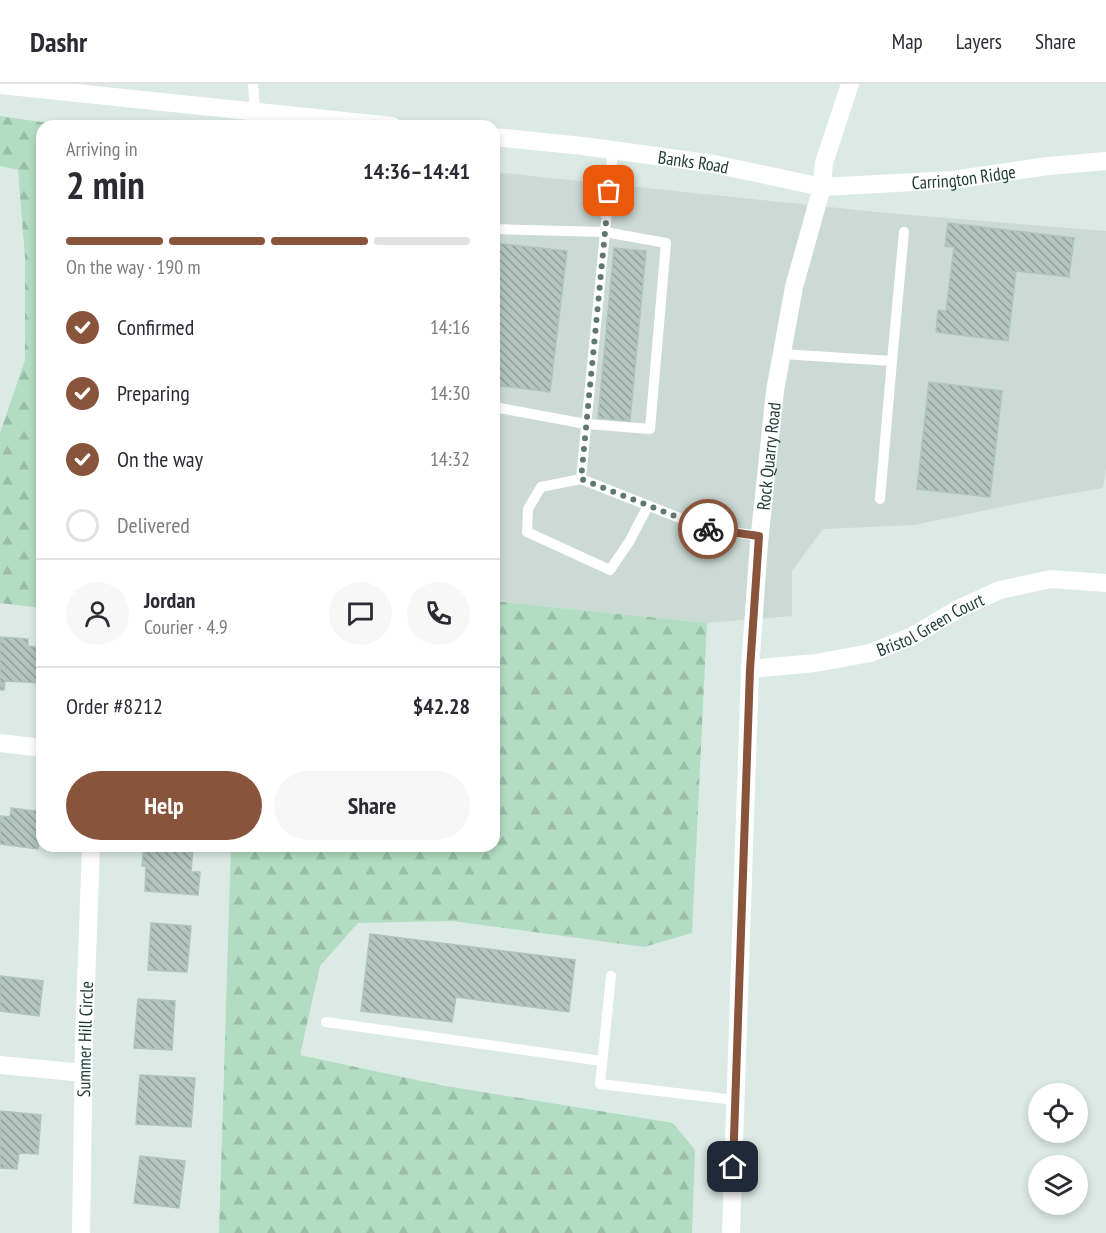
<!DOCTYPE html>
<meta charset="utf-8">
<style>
body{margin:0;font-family:"PT Sans Narrow",sans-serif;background:#f7f7f7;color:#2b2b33;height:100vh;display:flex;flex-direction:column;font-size:22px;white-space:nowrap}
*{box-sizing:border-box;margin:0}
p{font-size:20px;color:#7c7c81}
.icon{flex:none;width:33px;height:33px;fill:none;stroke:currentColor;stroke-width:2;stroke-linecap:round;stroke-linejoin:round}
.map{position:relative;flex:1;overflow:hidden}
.panel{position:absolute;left:36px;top:36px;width:464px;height:732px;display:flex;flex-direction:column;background:#fff;border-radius:18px;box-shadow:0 3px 9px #0003}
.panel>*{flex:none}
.buttons{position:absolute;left:1028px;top:999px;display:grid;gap:12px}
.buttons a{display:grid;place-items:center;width:60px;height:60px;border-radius:50%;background:#fff;box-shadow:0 3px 9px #0003;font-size:30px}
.pin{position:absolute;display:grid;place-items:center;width:51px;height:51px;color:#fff;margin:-26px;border-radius:12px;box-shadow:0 3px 9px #0006}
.courier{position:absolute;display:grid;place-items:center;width:60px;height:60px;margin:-30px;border:4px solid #89543c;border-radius:50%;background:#fff;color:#222;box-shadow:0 2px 8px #0007}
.overview em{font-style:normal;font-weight:700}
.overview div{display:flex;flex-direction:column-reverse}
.overview{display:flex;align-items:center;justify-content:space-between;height:102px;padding:0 30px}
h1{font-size:39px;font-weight:700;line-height:45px}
.bar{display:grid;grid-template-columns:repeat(4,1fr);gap:9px 6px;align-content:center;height:72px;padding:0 30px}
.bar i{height:8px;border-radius:4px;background:#e1e1e2}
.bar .selected{background:#89543c}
.bar p{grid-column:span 4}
.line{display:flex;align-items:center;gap:15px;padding:0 30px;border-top:2px solid #e1e1e2}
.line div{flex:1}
.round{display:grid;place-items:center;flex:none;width:63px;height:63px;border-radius:32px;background:#f7f7f7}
ol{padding:0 30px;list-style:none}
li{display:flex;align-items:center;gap:18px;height:66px}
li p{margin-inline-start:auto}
li .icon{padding:6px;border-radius:50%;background:#89543c;color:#fff;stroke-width:4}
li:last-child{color:#7c7c81}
li i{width:33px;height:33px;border:3px solid #e1e1e2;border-radius:50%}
.action{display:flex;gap:12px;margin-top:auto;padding:12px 30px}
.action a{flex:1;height:69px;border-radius:36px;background:#89543c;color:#fff;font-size:24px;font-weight:700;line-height:69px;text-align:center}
.action a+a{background:#f7f7f7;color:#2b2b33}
header{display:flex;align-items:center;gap:36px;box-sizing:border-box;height:84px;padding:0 30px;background:#fff;border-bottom:2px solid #e1e1e2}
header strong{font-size:28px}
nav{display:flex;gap:33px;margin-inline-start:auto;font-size:21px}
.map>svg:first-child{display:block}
</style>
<header>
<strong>Dashr</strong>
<nav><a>Map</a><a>Layers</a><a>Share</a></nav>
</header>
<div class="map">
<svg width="1106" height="1149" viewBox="0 0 1106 1149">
<defs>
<pattern id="forest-firs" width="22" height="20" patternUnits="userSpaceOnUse" patternTransform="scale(1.5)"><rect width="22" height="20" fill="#b3ddc2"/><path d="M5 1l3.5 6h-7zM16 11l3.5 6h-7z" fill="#9abea7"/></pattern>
<pattern id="building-back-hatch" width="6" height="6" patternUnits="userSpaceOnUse" patternTransform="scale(1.5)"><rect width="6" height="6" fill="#b2c5be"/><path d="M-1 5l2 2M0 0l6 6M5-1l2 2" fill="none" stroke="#90a19b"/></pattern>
</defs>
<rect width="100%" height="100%" fill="#dceae5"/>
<path fill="#cbdad4" d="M494 88 886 129 1106 147V383L1103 404 1045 414 914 441 823 445 792 487V532L707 539 494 517Z"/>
<g fill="url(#forest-firs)">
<path d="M0 32 69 42H42V435L37 468 42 469V524L0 519V349L25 276V173L18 86 0 82Z"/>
<path d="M494 517 707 539 692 849 644 863 452 837 358 839 320 882 300 971 440 1001 673 1039 695 1066 692 1149H219L231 762H494Z"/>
</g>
<g fill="url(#building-back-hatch)" stroke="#afc4bd" stroke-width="1.5">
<path d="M948 139 1074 154 1069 193 1016 187 1008 257 936 248 938 226 946 227 954 163 945 162Z"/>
<path d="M495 159 567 167 550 308 494 301Z"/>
<path d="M614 164 646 167 630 337 598 334Z"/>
<path d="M929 298 1002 307 990 413 917 405Z"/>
<path d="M0 553 28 555V562L42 564 41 599 5 597 4 606H0Z"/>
<path d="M11 724 42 728 38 765 0 760V732L10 733Z"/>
<path d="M144 762H193L191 788H200L198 811 145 807 146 782H142Z"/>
<path d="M151 839 191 842 187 888 148 886Z"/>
<path d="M370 850 575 876 569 928 456 913 452 938 361 927Z"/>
<path d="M0 892 43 897 39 932 0 927Z"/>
<path d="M138 915 175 917 172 966 134 964Z"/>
<path d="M140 991 195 994 191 1043 136 1040Z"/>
<path d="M0 1027 41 1031 38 1070 19 1069 17 1085 0 1084Z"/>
<path d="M140 1072 185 1077 179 1124 134 1119Z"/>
</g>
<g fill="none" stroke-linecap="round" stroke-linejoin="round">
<g stroke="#fff" stroke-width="10">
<path d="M253 0 255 28"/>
<path d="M613 66 581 395 705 444 759 452"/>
<path d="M494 145 605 148 666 159 650 345 586 340 494 323"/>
<path d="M782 270 892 277 880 415"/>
<path d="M892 277 904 148"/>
<path d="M581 395 541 403 528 425 527 448 610 486 629 458 648 422"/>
<path d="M611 892 600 1000 735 1016"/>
<path d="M326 938 602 977"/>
</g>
<g stroke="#fff" stroke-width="18">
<path id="s1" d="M822 103 952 96 1048 82 1106 77"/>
<path id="s2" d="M750 585 816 579 870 569 911 553 958 525 1000 506 1051 495 1106 499"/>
<path d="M0 659 42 664"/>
<path d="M0 981 84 989"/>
<path id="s3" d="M81 1149 84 957 91 762"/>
</g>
<g stroke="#fff" stroke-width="18">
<path d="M0 1 392 42"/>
<path id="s4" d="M494 53 583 62 714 80 822 103"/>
<path id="s5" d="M731 1149 750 585 759 459 775 307 794 203 822 103 824 79 850 0"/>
</g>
</g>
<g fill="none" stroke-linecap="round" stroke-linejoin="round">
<path stroke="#607873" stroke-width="6" stroke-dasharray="0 10.8" d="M609 107 581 395 708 445"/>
<path stroke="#89543c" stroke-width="8" d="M708 445 759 452 750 585 733 1083"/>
</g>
<g text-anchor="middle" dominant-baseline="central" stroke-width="6" stroke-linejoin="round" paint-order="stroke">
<g font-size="18" fill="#1d3a35" stroke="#edf7f3">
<text stroke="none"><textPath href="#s4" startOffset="201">Banks Road</textPath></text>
<text stroke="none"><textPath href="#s1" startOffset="142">Carrington Ridge</textPath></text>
<text stroke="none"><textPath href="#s5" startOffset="778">Rock Quarry Road</textPath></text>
<text stroke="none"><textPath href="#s2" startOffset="188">Bristol Green Court</textPath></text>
<text stroke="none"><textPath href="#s3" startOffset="194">Summer Hill Circle</textPath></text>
</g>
</g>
</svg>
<div class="buttons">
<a><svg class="icon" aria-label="locate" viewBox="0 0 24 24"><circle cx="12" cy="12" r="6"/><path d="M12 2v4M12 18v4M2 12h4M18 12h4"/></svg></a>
<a><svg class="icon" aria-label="layers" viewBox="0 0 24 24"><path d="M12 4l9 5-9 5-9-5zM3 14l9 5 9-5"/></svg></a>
</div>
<div class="pin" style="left:609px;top:107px;background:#ea580c"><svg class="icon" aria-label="bag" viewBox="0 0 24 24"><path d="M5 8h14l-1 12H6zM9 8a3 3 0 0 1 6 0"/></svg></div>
<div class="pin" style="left:733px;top:1083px;background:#1f2937"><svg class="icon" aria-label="home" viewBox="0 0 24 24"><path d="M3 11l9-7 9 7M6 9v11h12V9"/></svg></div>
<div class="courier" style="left:708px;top:445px"><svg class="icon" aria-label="bike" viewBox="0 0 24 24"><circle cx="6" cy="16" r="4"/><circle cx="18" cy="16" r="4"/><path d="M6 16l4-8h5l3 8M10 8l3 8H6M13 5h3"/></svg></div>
<section class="panel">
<div class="overview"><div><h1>2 min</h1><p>Arriving in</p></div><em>14:36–14:41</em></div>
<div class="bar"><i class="selected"></i><i class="selected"></i><i class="selected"></i><i></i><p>On the way · 190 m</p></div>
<ol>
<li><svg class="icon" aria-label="check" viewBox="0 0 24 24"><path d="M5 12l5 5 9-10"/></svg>Confirmed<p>14:16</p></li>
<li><svg class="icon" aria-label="check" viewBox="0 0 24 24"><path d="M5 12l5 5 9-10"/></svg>Preparing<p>14:30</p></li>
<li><svg class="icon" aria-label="check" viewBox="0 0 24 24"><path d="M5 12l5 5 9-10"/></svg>On the way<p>14:32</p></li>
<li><i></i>Delivered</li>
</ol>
<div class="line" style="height:108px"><a class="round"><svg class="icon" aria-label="person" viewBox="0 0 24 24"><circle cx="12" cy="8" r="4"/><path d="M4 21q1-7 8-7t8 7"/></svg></a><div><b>Jordan</b><p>Courier · 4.9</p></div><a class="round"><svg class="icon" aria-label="chat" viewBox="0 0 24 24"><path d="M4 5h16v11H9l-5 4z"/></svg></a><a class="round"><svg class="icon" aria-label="phone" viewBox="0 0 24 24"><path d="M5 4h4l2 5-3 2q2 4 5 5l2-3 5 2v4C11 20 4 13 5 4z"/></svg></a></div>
<div class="line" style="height:78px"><div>Order #8212</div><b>$42.28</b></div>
<div class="action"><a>Help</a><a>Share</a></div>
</section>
</div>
